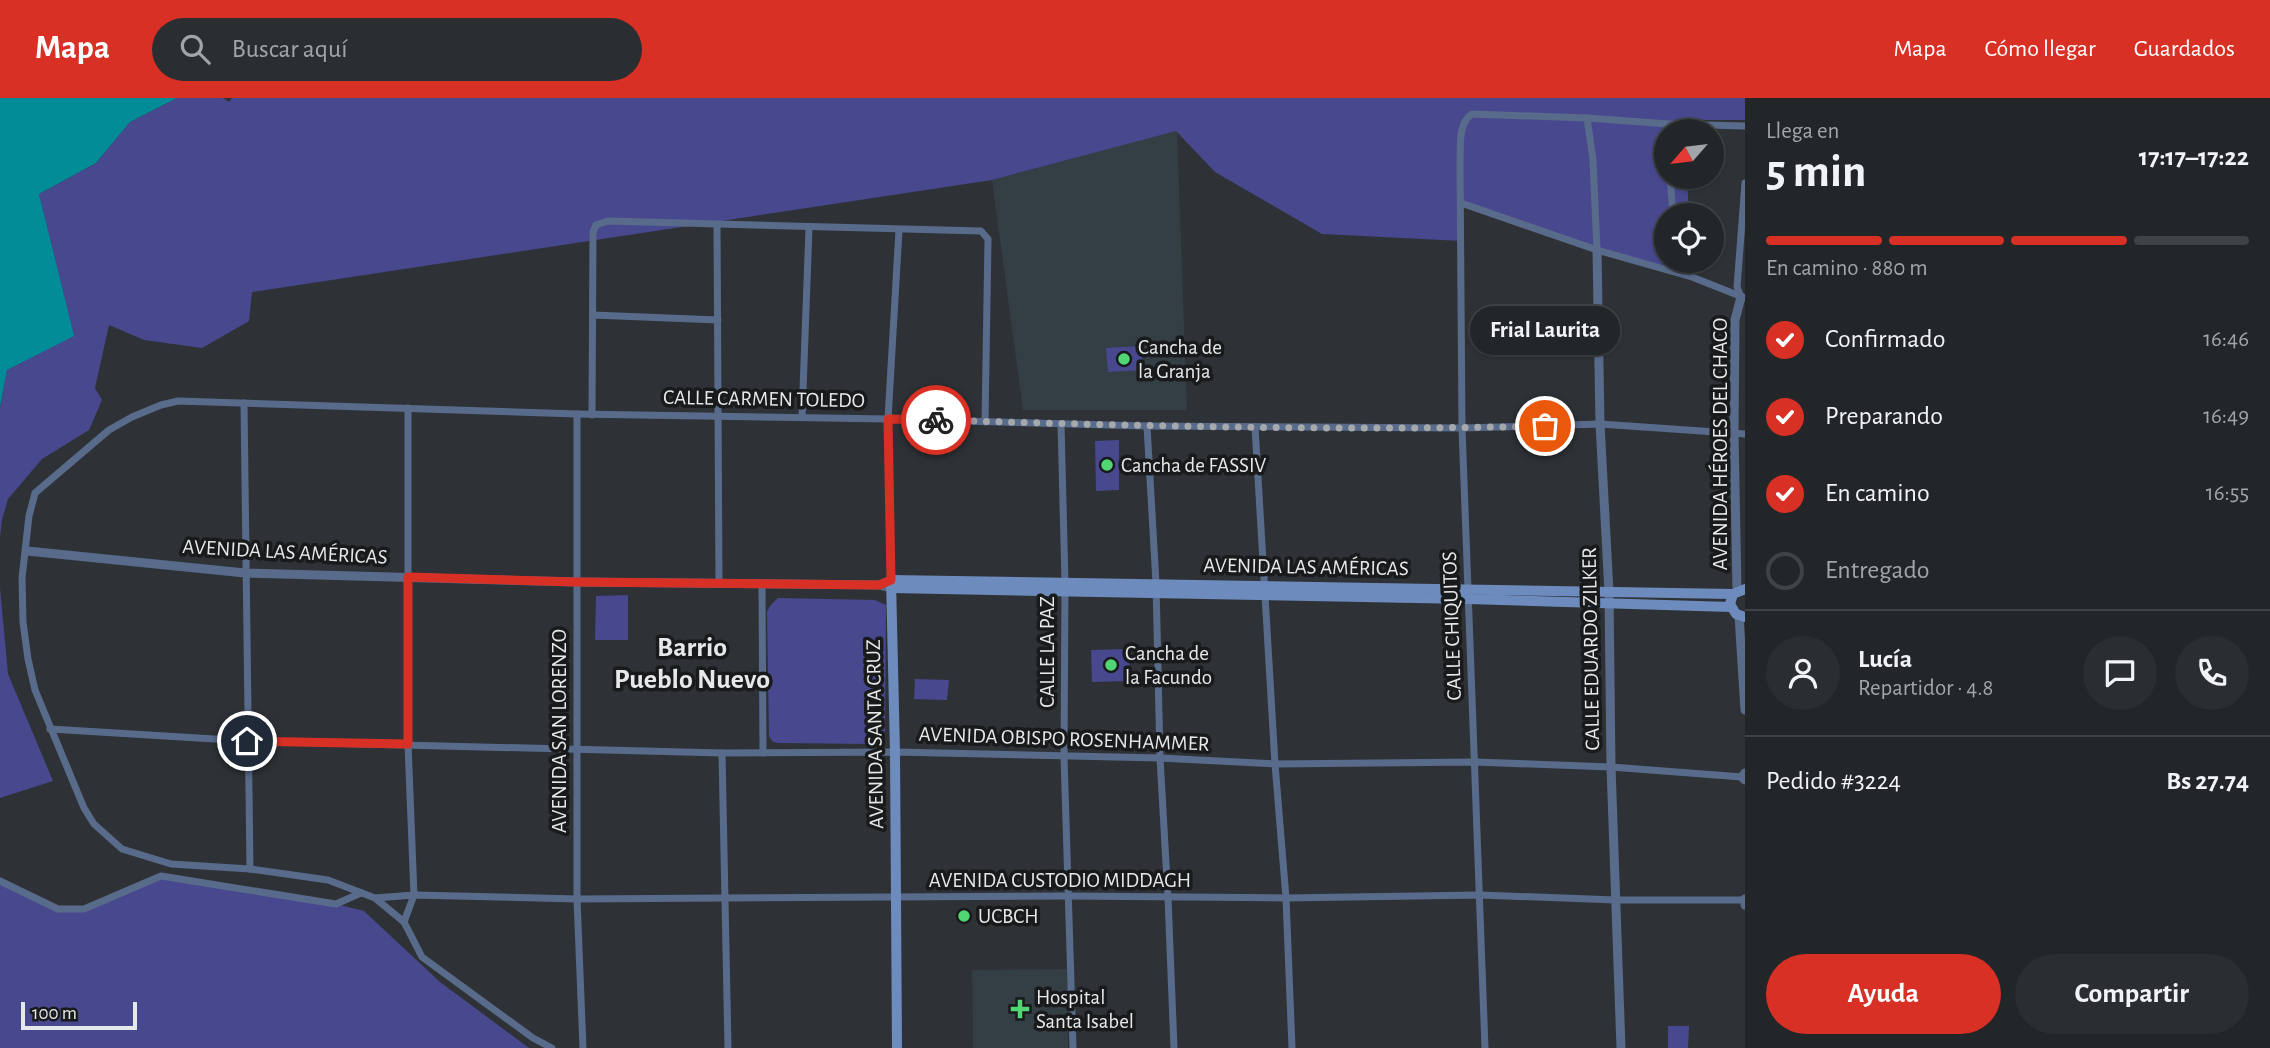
<!DOCTYPE html>
<html lang="es">
<meta charset="utf-8">
<style>
body{margin:0;font-family:"Alegreya Sans",sans-serif;background:#2a2e30;color:#f1f3f6;height:100vh;display:flex;flex-direction:column;font-size:26px;white-space:nowrap}
*{box-sizing:border-box;margin:0}
p{font-size:23px;color:#a2a5a8}
.icon{flex:none;width:38px;height:38px;fill:none;stroke:currentColor;stroke-width:2;stroke-linecap:round;stroke-linejoin:round}
.map{position:relative;flex:1;overflow:hidden}
.panel{display:flex;flex-direction:column;background:#222628;width:525px}
.panel>*{flex:none}
.needle{width:46px;rotate:242deg}
.buttons{position:absolute;left:1654px;top:21px;display:grid;gap:14px}
.buttons a{display:grid;place-items:center;width:70px;height:70px;border-radius:50%;background:#222628;box-shadow:0 2px 5px #0004,0 0 0 2px #3f4345;font-size:35px}
.scale{position:absolute;left:21px;bottom:18px;width:116px;box-sizing:border-box;padding-left:7px;border:4px solid #e6e9eb;border-top:0;font-size:19px;line-height:24px;white-space:nowrap;color:#e6e9eb;-webkit-text-stroke:5px #181a1b;paint-order:stroke}
.pin{position:absolute;display:grid;place-items:center;width:60px;height:60px;color:#fff;margin:-30px;border:4px solid #fff;border-radius:50%;box-shadow:0 2px 7px #0007}
.courier{position:absolute;display:grid;place-items:center;width:70px;height:70px;margin:-35px;border:5px solid #d93025;border-radius:50%;background:#fff;color:#222;box-shadow:0 2px 9px #0007}
.bubble{position:absolute;height:49px;border-radius:24px;background:#222628;box-shadow:0 2px 5px #0004,0 0 0 2px #3f4345;font-size:23px;font-weight:700;line-height:49px;text-align:center}
.headline em{font-style:normal;font-weight:700}
.headline div{display:flex;flex-direction:column-reverse}
.headline{display:flex;align-items:center;justify-content:space-between;height:119px;padding:0 21px}
h1{font-size:46px;font-weight:700;line-height:52px}
.bar{display:grid;grid-template-columns:repeat(4,1fr);gap:10px 7px;align-content:center;height:84px;padding:0 21px}
.bar i{height:9px;border-radius:5px;background:#3f4345}
.bar .selected{background:#d93025}
.bar p{grid-column:span 4}
.line{display:flex;align-items:center;gap:18px;padding:0 21px;border-top:2px solid #3f4345}
.line div{flex:1}
.round{display:grid;place-items:center;flex:none;width:74px;height:74px;border-radius:37px;background:#2a2e30}
ol{padding:0 21px;list-style:none}
li{display:flex;align-items:center;gap:21px;height:77px}
li p{margin-inline-start:auto}
li .icon{padding:7px;border-radius:50%;background:#d93025;color:#fff;stroke-width:4}
li:last-child{color:#a2a5a8}
li i{width:38px;height:38px;border:4px solid #3f4345;border-radius:50%}
.cta{display:flex;gap:14px;margin-top:auto;padding:14px 21px}
.cta a{flex:1;height:80px;border-radius:42px;background:#d93025;color:#fff;font-size:28px;font-weight:700;line-height:80px;text-align:center}
.cta a+a{background:#2a2e30;color:#f1f3f6}
header{display:flex;align-items:center;gap:42px;box-sizing:border-box;height:98px;padding:0 35px;background:#d93025;color:#fff}
header strong{font-size:33px}
nav{display:flex;gap:38px;margin-inline-start:auto;font-size:24px}
.search{width:490px;height:63px;background:#2a2e30;display:flex;align-items:center;gap:18px;box-sizing:border-box;padding:0 24px;border-radius:38px;color:#a2a5a8;font-size:26px}
main{display:flex;flex:1;min-height:0}
.map>svg:first-child{display:block}
</style>
<header>
<strong>Mapa</strong>
<div class="search"><svg class="icon" aria-label="search" viewBox="0 0 24 24"><circle cx="10" cy="10" r="6"/><path d="M15 15l6 6"/></svg>Buscar aquí</div>
<nav><a>Mapa</a><a>Cómo llegar</a><a>Guardados</a></nav>
</header>
<main>
<div class="map">
<svg width="1745" height="950" viewBox="0 0 1745 950">
<rect width="100%" height="100%" fill="#2e3236"/>
<g fill="#343e45">
<path d="M1177 32 1187 312H1023L992 82Z"/>
<path d="M1068 871V950H973L972 872Z"/>
</g>
<g fill="#48488f">
<path d="M177 0H223L229 4 232 0H1745V22H1682L1683 33H1666V79H1687L1689 117H1666V163H1691L1692 179 1461 106 1462 143 1322 136 1215 74 1176 33 992 82 252 194 249 223 202 250 144 242 109 227 95 290 102 302 89 332 42 361 8 401 2 422 0 439V309L7 272 73 237 39 96 96 65 130 24Z"/>
<path d="M1141 248 1143 272 1108 274 1106 250Z"/>
<path d="M1119 342V392L1096 393 1095 343Z"/>
<path d="M0 490 8 576 53 683 0 700Z"/>
<path d="M628 497V542H595L596 498Z"/>
<path d="M778 500 875 502 886 507 885 633C883 642 880 644 871 646L779 645 773 644 769 638 767 514 770 508Z"/>
<path d="M1129 551 1130 583 1092 584 1091 552Z"/>
<path d="M915 581 949 582 947 602 914 601Z"/>
<path d="M161 778 312 800 364 813 440 884 529 950H0V783L58 811H84Z"/>
<path d="M1668 928H1689L1688 950H1668Z"/>
</g>
<path fill="#018c98" d="M0 0H177L130 24 96 65 39 96 74 238 7 272 0 309Z"/>
<g fill="none" stroke-linecap="round" stroke-linejoin="round">
<g stroke="#596b8b" stroke-width="7">
<path d="M1587 20 1669 26 1745 28"/>
<path d="M1670 79 1673 117"/>
<path d="M1461 105 1597 152 1692 179 1745 200"/>
<path d="M717 128 719 486"/>
<path d="M1741 199 1737 189 1745 85"/>
<path d="M593 217 718 222"/>
<path d="M244 305 250 771"/>
<path d="M577 316V801L583 950"/>
<path d="M592 317 593 134 596 127 608 123 981 133 988 141 985 324"/>
<path d="M802 319 809 130"/>
<path d="M1061 326 1065 484 1064 659 1073 950"/>
<path d="M1147 328 1156 485 1160 660 1168 800 1174 950"/>
<path d="M1255 329 1275 666 1286 800 1292 950"/>
<path d="M891 482 888 321 899 132"/>
<path d="M762 487 763 655"/>
<path d="M50 631 247 643 722 655 895 654 1160 660 1275 666 1475 664 1611 669 1742 679"/>
<path d="M722 655 728 950"/>
<path d="M0 783 58 811H84L161 778 336 806 361 795"/>
<path d="M375 800 414 797 577 801 1069 798 1286 800 1480 797 1616 802H1745"/>
<path d="M404 824 414 797 408 646V310"/>
<path d="M552 950 533 940 422 859 404 824 375 800 328 782 250 771 171 766 122 751 94 726 84 710 35 592 28 561 23 524 22 480 29 418 35 395 109 332 132 319 161 307 178 303 577 316 888 321 1147 328 1462 330 1600 326 1745 336"/>
<path d="M1485 950 1462 330 1460 67C1461 50 1457 26 1472 16L1587 20 1593 62 1597 152"/>
</g>
<g stroke="#596b8b" stroke-width="9">
<path d="M1597 152 1600 326 1609 494 1611 669 1621 950"/>
<path d="M27 453 245 475 576 484 879 487 891 490"/>
<path d="M1737 493 1734 335 1735 222 1741 199"/>
<path d="M1739 518 1745 612"/>
<path d="M1745 675 1742 679 1745 682"/>
<path d="M1745 801V807"/>
</g>
<g stroke="#6e8bbe" stroke-width="10">
<path d="M891 490 1468 501 1731 509"/>
<path d="M1745 491 1733 496 1730 506 1736 516 1745 519"/>
<path d="M897 950 895 654 891 482 1733 496"/>
</g>
</g>
<g fill="none" stroke-linecap="round" stroke-linejoin="round">
<path stroke="#a6a9ac" stroke-width="7" stroke-dasharray="0 12.6" d="M936 322C1139 328 1342 333 1545 328"/>
<path stroke="#d93025" stroke-width="9" d="M247 643 408 646V479L576 484 879 487 891 482 888 321 936 322"/>
</g>
<g fill="#51d674" stroke="#181a1b" stroke-width="2.5">
<circle cx="1124" cy="261" r="7"/>
<circle cx="1107" cy="367" r="7"/>
<circle cx="1111" cy="567" r="7"/>
<circle cx="964" cy="818" r="7"/>
<path d="M1016.5 900.5h7v7h7v7h-7v7h-7v-7h-7v-7h7z"/>
</g>
<g text-anchor="middle" dominant-baseline="central" stroke-width="7" stroke-linejoin="round" paint-order="stroke">
<g font-size="21" fill="#e6e9eb" stroke="#181a1b" text-anchor="start">
<text x="1138" y="249">Cancha de<tspan x="1138" dy="24">la Granja</tspan></text>
<text x="1121" y="367">Cancha de FASSIV</text>
<text x="1125" y="555">Cancha de<tspan x="1125" dy="24">la Facundo</tspan></text>
<text x="978" y="818">UCBCH</text>
<text x="1036" y="899">Hospital<tspan x="1036" dy="24">Santa Isabel</tspan></text>
</g>
<g font-size="21" fill="#e6e9eb" stroke="#181a1b">
<text transform="translate(764 301) rotate(1)">CALLE CARMEN TOLEDO</text>
<text transform="translate(1720 346) rotate(-90)">AVENIDA HÉROES DEL CHACO</text>
<text transform="translate(285 454) rotate(3)">AVENIDA LAS AMÉRICAS</text>
<text transform="translate(1306 469) rotate(1)">AVENIDA LAS AMÉRICAS</text>
<text transform="translate(1452 528) rotate(-92)">CALLE CHIQUITOS</text>
<text transform="translate(1591 551) rotate(-91)">CALLE EDUARDO ZILKER</text>
<text transform="translate(1047 554) rotate(-90)">CALLE LA PAZ</text>
<text transform="translate(559 633) rotate(-90)">AVENIDA SAN LORENZO</text>
<text transform="translate(875 636) rotate(-91)">AVENIDA SANTA CRUZ</text>
<text transform="translate(1064 641) rotate(2)">AVENIDA OBISPO ROSENHAMMER</text>
<text x="1060" y="782">AVENIDA CUSTODIO MIDDAGH</text>
</g>
<g font-size="28" font-weight="bold" fill="#e6e9eb" stroke="#181a1b">
<text x="692" y="550">Barrio<tspan x="692" dy="32">Pueblo Nuevo</tspan></text>
</g>
</g>
</svg>
<div class="buttons">
<a><svg class="needle" viewBox="-14 -14 28 28"><path d="M0-13l5 13h-10z" fill="#e53935"/><path d="M0 13l5-13h-10z" fill="#a2a5a8"/></svg></a>
<a><svg class="icon" aria-label="locate" viewBox="0 0 24 24"><circle cx="12" cy="12" r="6"/><path d="M12 2v4M12 18v4M2 12h4M18 12h4"/></svg></a>
</div>
<div class="scale">100 m</div>
<div class="pin" style="left:1545px;top:328px;background:#ea580c"><svg class="icon" aria-label="bag" viewBox="0 0 24 24"><path d="M5 8h14l-1 12H6zM9 8a3 3 0 0 1 6 0"/></svg></div>
<div class="pin" style="left:247px;top:643px;background:#1f2937"><svg class="icon" aria-label="home" viewBox="0 0 24 24"><path d="M3 11l9-7 9 7M6 9v11h12V9"/></svg></div>
<div class="courier" style="left:936px;top:322px"><svg class="icon" aria-label="bike" viewBox="0 0 24 24"><circle cx="6" cy="16" r="4"/><circle cx="18" cy="16" r="4"/><path d="M6 16l4-8h5l3 8M10 8l3 8H6M13 5h3"/></svg></div>
<div class="bubble" style="left:1470px;top:208px;width:150px">Frial Laurita</div>
</div>
<section class="panel">
<div class="headline"><div><h1>5 min</h1><p>Llega en</p></div><em>17:17–17:22</em></div>
<div class="bar"><i class="selected"></i><i class="selected"></i><i class="selected"></i><i></i><p>En camino · 880 m</p></div>
<ol>
<li><svg class="icon" aria-label="check" viewBox="0 0 24 24"><path d="M5 12l5 5 9-10"/></svg>Confirmado<p>16:46</p></li>
<li><svg class="icon" aria-label="check" viewBox="0 0 24 24"><path d="M5 12l5 5 9-10"/></svg>Preparando<p>16:49</p></li>
<li><svg class="icon" aria-label="check" viewBox="0 0 24 24"><path d="M5 12l5 5 9-10"/></svg>En camino<p>16:55</p></li>
<li><i></i>Entregado</li>
</ol>
<div class="line" style="height:126px"><a class="round"><svg class="icon" aria-label="person" viewBox="0 0 24 24"><circle cx="12" cy="8" r="4"/><path d="M4 21q1-7 8-7t8 7"/></svg></a><div><b>Lucía</b><p>Repartidor · 4.8</p></div><a class="round"><svg class="icon" aria-label="chat" viewBox="0 0 24 24"><path d="M4 5h16v11H9l-5 4z"/></svg></a><a class="round"><svg class="icon" aria-label="phone" viewBox="0 0 24 24"><path d="M5 4h4l2 5-3 2q2 4 5 5l2-3 5 2v4C11 20 4 13 5 4z"/></svg></a></div>
<div class="line" style="height:91px"><div>Pedido #3224</div><b>Bs 27.74</b></div>
<div class="cta"><a>Ayuda</a><a>Compartir</a></div>
</section>
</main>
